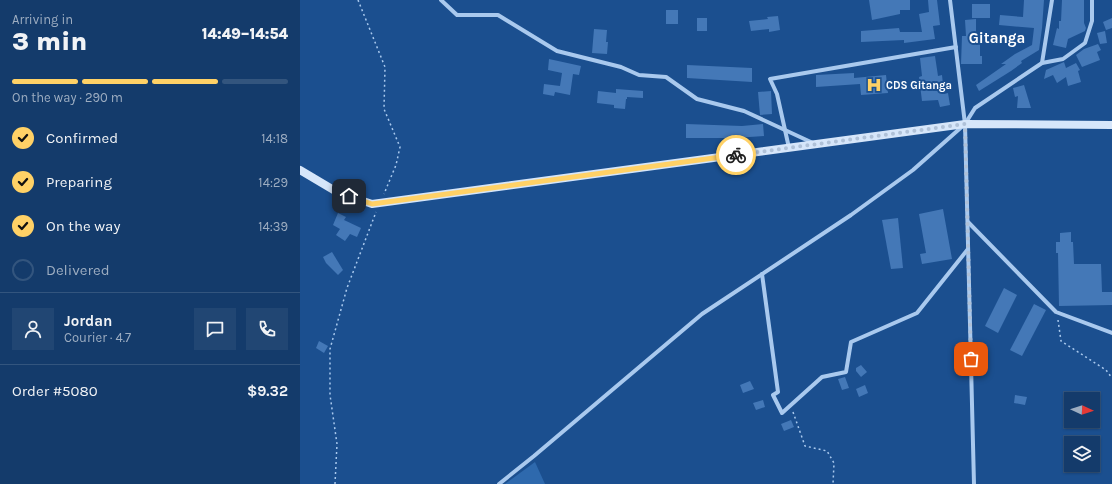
<!DOCTYPE html>
<meta charset="utf-8">
<style>
body{margin:0;font-family:Karla,sans-serif;background:#214673;color:#f1f3f6;height:100vh;display:flex;flex-direction:column;font-size:15px;white-space:nowrap}
*{box-sizing:border-box;margin:0}
p{font-size:13px;color:#9dadc1}
.icon{flex:none;width:22px;height:22px;fill:none;stroke:currentColor;stroke-width:2;stroke-linecap:round;stroke-linejoin:round}
.map{position:relative;flex:1;overflow:hidden}
.side{display:flex;flex-direction:column;background:#143b6b;width:300px}
.side>*{flex:none}
.needle{width:26px;rotate:93deg}
.fabs{position:absolute;left:764px;top:392px;display:grid;gap:8px}
.fabs a{display:grid;place-items:center;width:36px;height:36px;border-radius:0px;background:#143b6b;box-shadow:0 1px 3px #0004,0 0 0 1px #33557e;font-size:20px}
.pin{position:absolute;display:grid;place-items:center;width:34px;height:34px;color:#fff;margin:-17px;border-radius:8px;box-shadow:0 2px 6px #0006}
.courier{position:absolute;display:grid;place-items:center;width:40px;height:40px;margin:-20px;border:3px solid #ffd166;border-radius:50%;background:#fff;color:#222;box-shadow:0 1px 5px #0007}
.head em{font-style:normal;font-weight:800}
.head div{display:flex;flex-direction:column-reverse}
.head{display:flex;align-items:center;justify-content:space-between;height:68px;padding:0 12px}
h1{font-size:26px;font-weight:800;line-height:30px}
.bar{display:grid;grid-template-columns:repeat(4,1fr);gap:6px 4px;align-content:center;height:48px;padding:0 12px}
.bar i{height:5px;border-radius:3px;background:#33557e}
.bar .active{background:#ffd166}
.bar p{grid-column:span 4}
.line{display:flex;align-items:center;gap:10px;padding:0 12px;border-top:1px solid #33557e}
.line div{flex:1}
.round{display:grid;place-items:center;flex:none;width:42px;height:42px;border-radius:0px;background:#214673}
ol{padding:0 12px;list-style:none}
li{display:flex;align-items:center;gap:12px;height:44px}
li p{margin-inline-start:auto}
li .icon{padding:4px;border-radius:50%;background:#ffd166;color:#111;stroke-width:4}
li:last-child{color:#9dadc1}
li i{width:22px;height:22px;border:2px solid #33557e;border-radius:50%}
main{display:flex;flex:1;min-height:0}
.map>svg:first-child{display:block}
</style>
<main>
<section class="side">
<div class="head"><div><h1>3 min</h1><p>Arriving in</p></div><em>14:49–14:54</em></div>
<div class="bar"><i class="active"></i><i class="active"></i><i class="active"></i><i></i><p>On the way · 290 m</p></div>
<ol>
<li><svg class="icon" aria-label="check" viewBox="0 0 24 24"><path d="M5 12l5 5 9-10"/></svg>Confirmed<p>14:18</p></li>
<li><svg class="icon" aria-label="check" viewBox="0 0 24 24"><path d="M5 12l5 5 9-10"/></svg>Preparing<p>14:29</p></li>
<li><svg class="icon" aria-label="check" viewBox="0 0 24 24"><path d="M5 12l5 5 9-10"/></svg>On the way<p>14:39</p></li>
<li><i></i>Delivered</li>
</ol>
<div class="line" style="height:72px"><a class="round"><svg class="icon" aria-label="person" viewBox="0 0 24 24"><circle cx="12" cy="8" r="4"/><path d="M4 21q1-7 8-7t8 7"/></svg></a><div><b>Jordan</b><p>Courier · 4.7</p></div><a class="round"><svg class="icon" aria-label="chat" viewBox="0 0 24 24"><path d="M4 5h16v11H9l-5 4z"/></svg></a><a class="round"><svg class="icon" aria-label="phone" viewBox="0 0 24 24"><path d="M5 4h4l2 5-3 2q2 4 5 5l2-3 5 2v4C11 20 4 13 5 4z"/></svg></a></div>
<div class="line" style="height:52px"><div>Order #5080</div><b>$9.32</b></div>
</section>
<div class="map">
<svg width="812" height="484" viewBox="0 0 812 484">
<rect width="100%" height="100%" fill="#1b4f8f"/>
<path fill="#2e69ad" d="M235 462 245 484H205Z"/>
<g fill="#4478b7">
<path d="M569 0H610V10H600V14L572 20Z"/>
<path d="M628 0H637L640 25 633 26 635 39 604 43V40L561 42V31L599 28 600 32H622L619 14 629 12Z"/>
<path d="M724 0H744L742 28 739 50 721 61 722 63 711 71 679 91 676 85 706 64H701L715 54 732 45 734 28 699 25 700 15 723 17Z"/>
<path d="M762 0H784V23L786 28 785 31 768 39 766 48 753 45 757 28 759 29V21H761Z"/>
<rect x="672" y="4" width="18" height="14"/>
<rect x="366" y="10" width="12" height="14"/>
<path d="M478 16 480 30 469 32V29L451 31 449 21 468 19 467 17Z"/>
<rect x="397" y="18" width="10" height="13"/>
<path d="M812 18V28L806 30 803 22Z"/>
<path d="M676 19V36H680V56H682V64H661L662 36H666L665 20Z"/>
<path d="M294 29 307 30 306 42H308L307 54 292 53Z"/>
<path d="M805 31 807 43 800 44 797 33Z"/>
<path d="M798 44 801 50 797 52 800 60 782 67 776 55 784 49Z"/>
<path d="M635 56 638 76 642 75 644 94 648 93 650 105 640 107 638 100 622 101 619 77 622 76 620 58Z"/>
<path d="M249 59 281 66 279 75 273 74 270 95 255 92 254 96 243 94 244 84 260 86 262 73 248 70Z"/>
<path d="M764 62 766 68 776 63 780 70 778 71 781 82 768 86 766 77 757 83 753 75 744 79 746 70Z"/>
<path d="M387 65 452 68V82L387 78Z"/>
<path d="M554 73V78L586 75 588 93 561 95 560 84 516 87V75Z"/>
<path d="M724 85 731 108H717L718 96 715 97 713 88Z"/>
<path d="M316 89 343 91V98L327 97V99H326L325 109 314 108V105L297 103 298 91 316 93Z"/>
<path d="M471 91 472 114 460 115 458 92Z"/>
<path d="M386 124 442 126 463 124 464 136 435 138H386Z"/>
<path d="M643 209 652 259 622 264 620 254 626 253 619 214Z"/>
<path d="M38 213 46 217 44 220 61 228 57 237 50 234 45 241 36 235 40 229 33 225Z"/>
<path d="M598 218 603 268 591 269 582 220Z"/>
<path d="M771 232V242H773L774 264H801L802 292H812V305L759 306 758 253H756V242H760V233Z"/>
<path d="M32 252 43 270 38 275 26 263 23 257Z"/>
<path d="M704 288 717 295 698 333 685 326Z"/>
<path d="M734 304 746 310 722 356 710 350Z"/>
<path d="M19 341 28 346 24 353 16 348Z"/>
<path d="M561 365 567 372 561 377 556 371V368Z"/>
<path d="M545 377 549 388 542 390 538 379Z"/>
<path d="M450 381 454 389 443 393 440 385Z"/>
<path d="M565 385 568 393 559 397 556 389Z"/>
<path d="M715 395 727 397 725 405 714 403Z"/>
<path d="M463 400 465 407 456 410 453 403Z"/>
<path d="M491 420 494 427 484 431 481 424Z"/>
</g>
<g fill="none" stroke-linecap="round" stroke-linejoin="round">
<g stroke="#a9c9ee" stroke-width="1.5" stroke-dasharray="2 3" stroke-linecap="butt">
<path d="M58 0 85 67 84 109 100 147 96 165 84 194"/>
<path d="M758 320 761 341 806 370 812 378"/>
<path d="M493 412 505 446 527 451 534 463 533 484"/>
<path d="M35 484 37 444 30 395V349L47 288 76 212"/>
</g>
<g stroke="#a9c9ee" stroke-width="4">
<path d="M141 0 157 15H198L257 51 321 67 339 75 366 77 397 99 444 111 513 143"/>
<path d="M650 0 665 124 674 484"/>
<path d="M742 63 752 0"/>
<path d="M489 148 477 94 470 79 656 47"/>
<path d="M668 222 756 312 812 333"/>
<path d="M462 274 478 392 473 395 482 413 522 377 546 372 551 342 617 313 668 249"/>
<path d="M199 484 234 456 402 314 551 215 613 170 665 124 675 108 742 63 763 59 785 43 792 21V0"/>
</g>
<path stroke="#d6e6fa" stroke-width="8" d="M0 170 37 192 72 204 665 124 812 125"/>
</g>
<g fill="none" stroke-linecap="round" stroke-linejoin="round">
<path stroke="#afc1d8" stroke-width="4" stroke-dasharray="0 7.2" d="M436 155 665 124 671 359"/>
<path stroke="#ffd166" stroke-width="5" d="M49 196 72 204 436 155"/>
</g>
<defs>
<symbol id="hospital-bare" viewBox="-9 -9 18 18"><path d="M-5-5h3v3.5h4V-5h3V5h-3V1.5h-4V5h-3Z" fill="#ffd166" stroke="#1b4f8f" stroke-width="2.5" paint-order="stroke"/></symbol>
</defs>
<g fill-rule="evenodd">
<use href="#hospital-bare" x="563" y="74" width="22" height="22"/>
</g>
<g text-anchor="middle" dominant-baseline="central" stroke-width="4" stroke-linejoin="round" paint-order="stroke">
<g font-size="11" font-weight="bold" fill="#fff" stroke="#1b4f8f" text-anchor="start">
<text x="586" y="85">CDS Gitanga</text>
</g>
<g font-size="15" font-weight="bold" fill="#fff" stroke="#1b4f8f">
<text x="697" y="38">Gitanga</text>
</g>
</g>
</svg>
<div class="fabs">
<a><svg class="needle" viewBox="-14 -14 28 28"><path d="M0-13l5 13h-10z" fill="#e53935"/><path d="M0 13l5-13h-10z" fill="#9dadc1"/></svg></a>
<a><svg class="icon" aria-label="layers" viewBox="0 0 24 24"><path d="M12 4l9 5-9 5-9-5zM3 14l9 5 9-5"/></svg></a>
</div>
<div class="pin" style="left:671px;top:359px;background:#ea580c"><svg class="icon" aria-label="bag" viewBox="0 0 24 24"><path d="M5 8h14l-1 12H6zM9 8a3 3 0 0 1 6 0"/></svg></div>
<div class="pin" style="left:49px;top:196px;background:#1f2937"><svg class="icon" aria-label="home" viewBox="0 0 24 24"><path d="M3 11l9-7 9 7M6 9v11h12V9"/></svg></div>
<div class="courier" style="left:436px;top:155px"><svg class="icon" aria-label="bike" viewBox="0 0 24 24"><circle cx="6" cy="16" r="4"/><circle cx="18" cy="16" r="4"/><path d="M6 16l4-8h5l3 8M10 8l3 8H6M13 5h3"/></svg></div>
</div>
</main>
